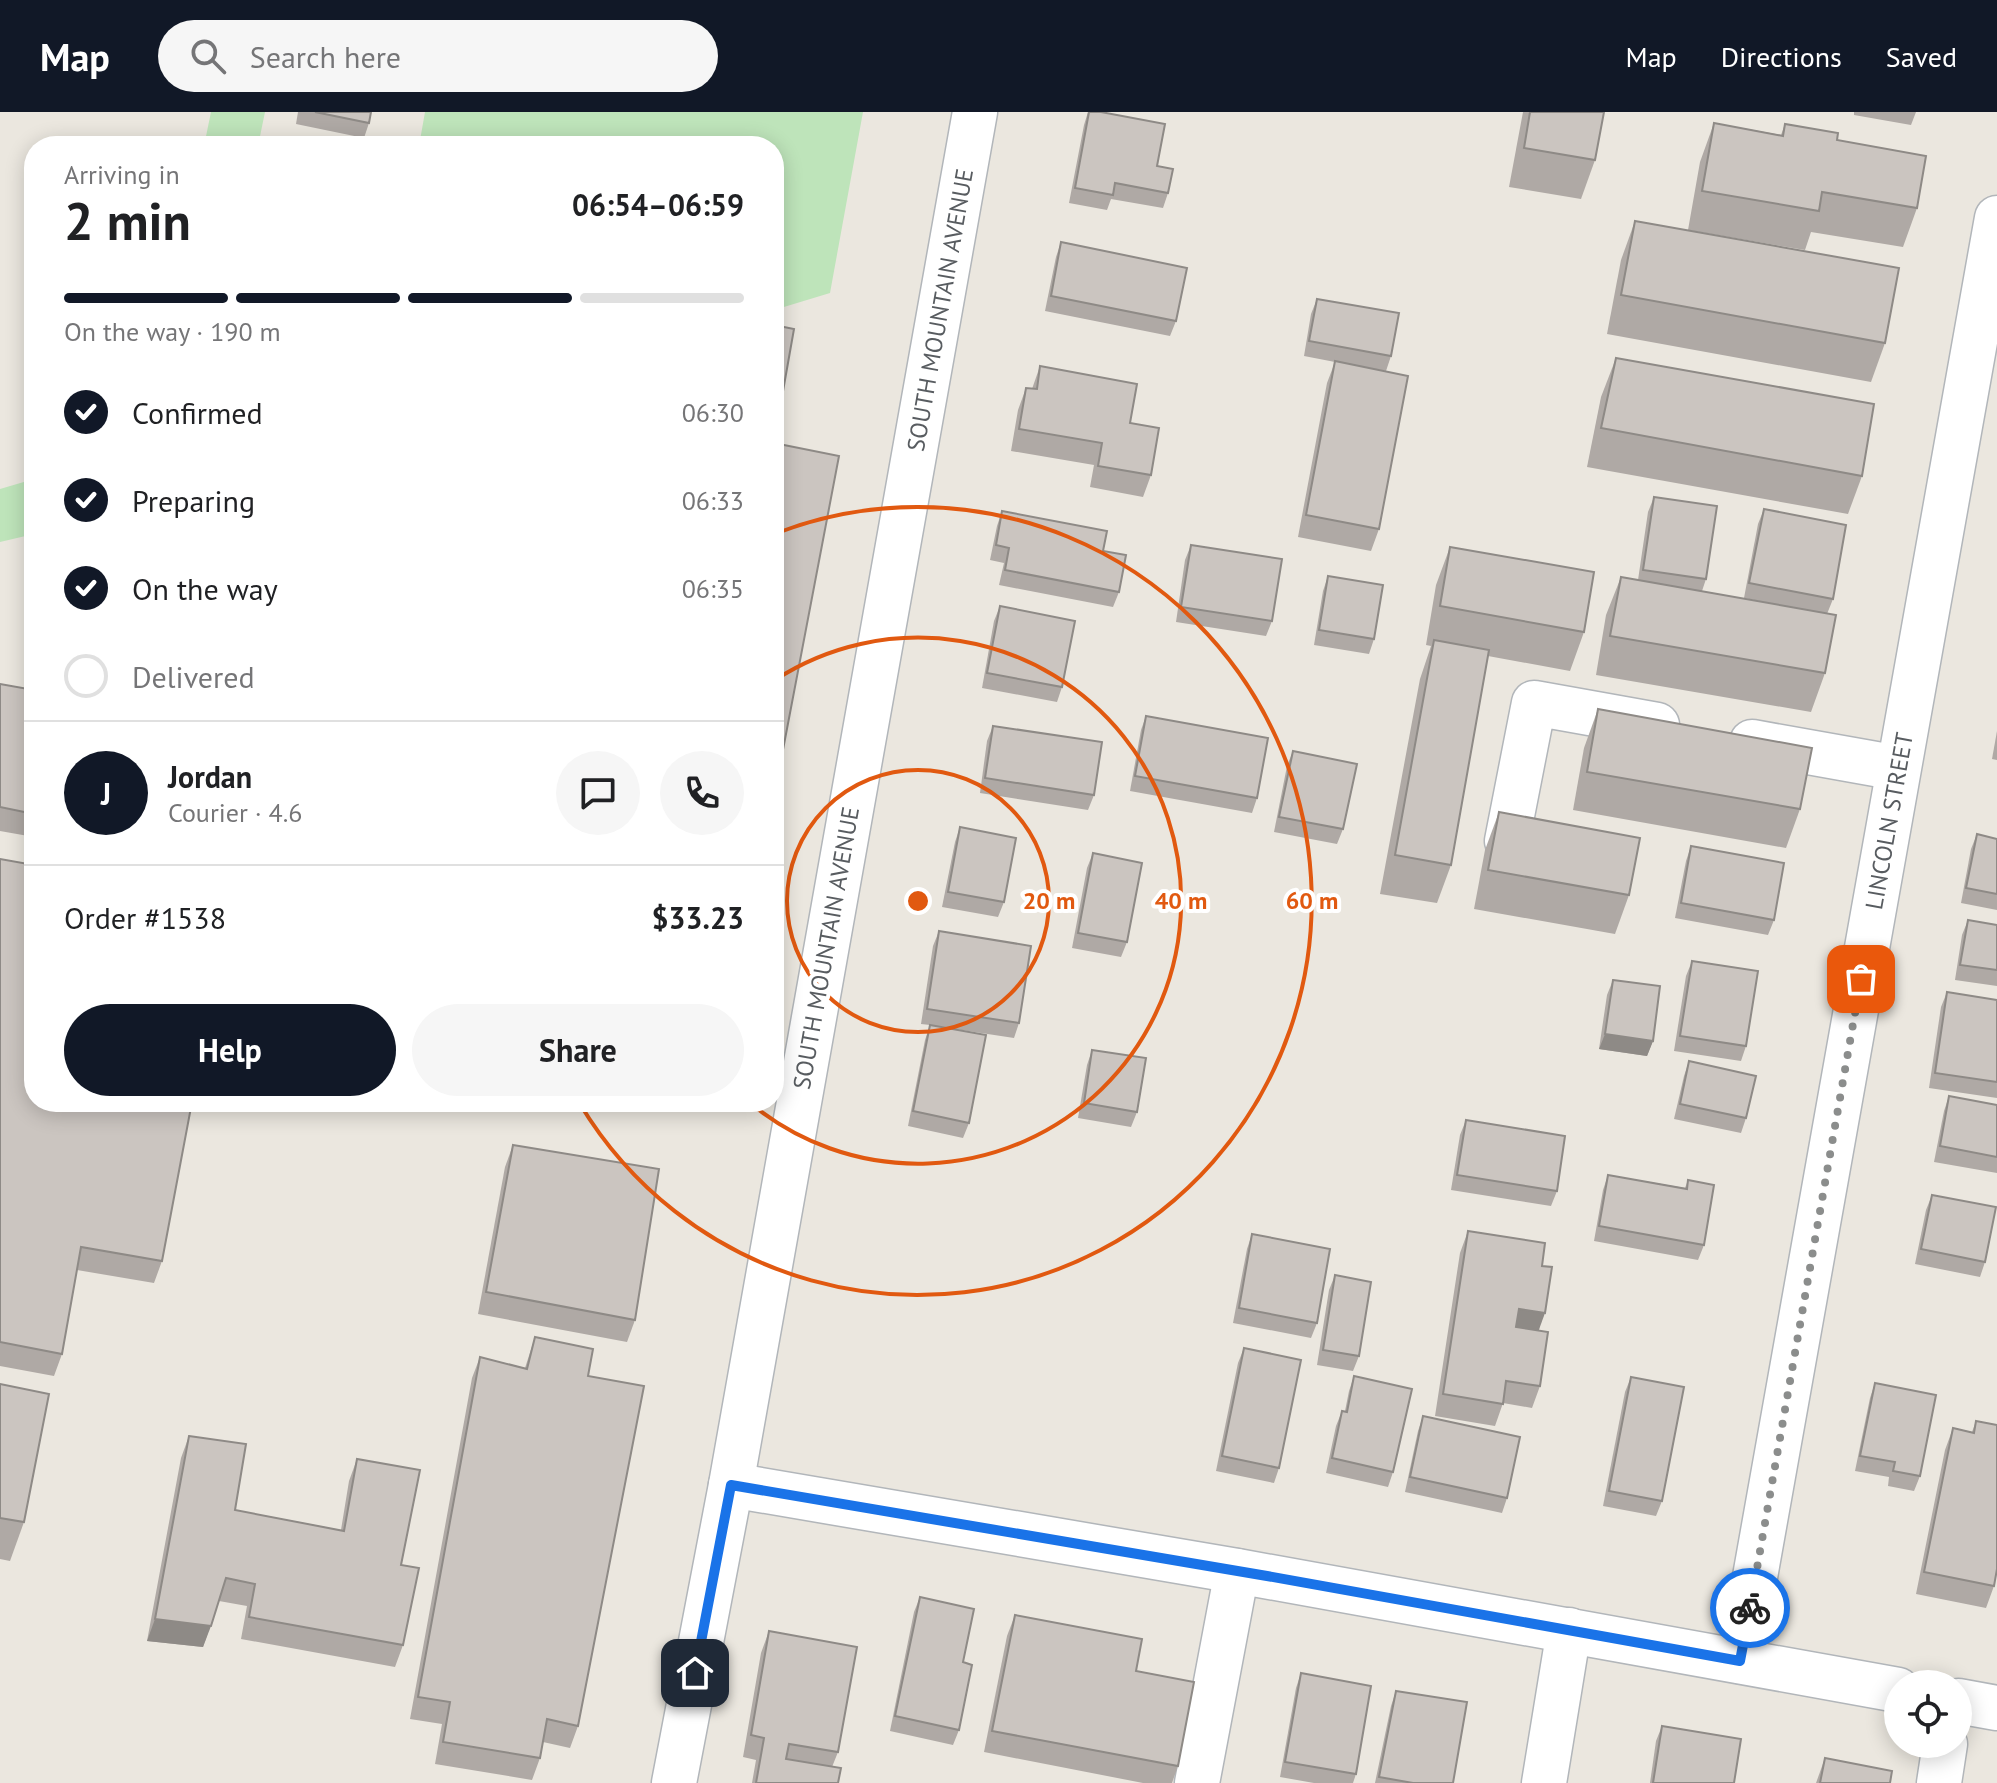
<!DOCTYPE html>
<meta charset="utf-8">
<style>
body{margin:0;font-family:"PT Sans",sans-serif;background:#f6f6f6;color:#202124;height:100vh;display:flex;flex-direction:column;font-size:30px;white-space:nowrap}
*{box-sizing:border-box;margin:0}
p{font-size:26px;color:#757577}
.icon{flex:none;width:44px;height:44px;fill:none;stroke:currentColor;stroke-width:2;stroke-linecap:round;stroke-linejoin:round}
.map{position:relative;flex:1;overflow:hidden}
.details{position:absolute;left:24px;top:24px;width:760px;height:976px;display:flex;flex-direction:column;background:#fff;border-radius:32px;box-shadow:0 4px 20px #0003}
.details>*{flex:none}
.controls{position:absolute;left:1884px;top:1558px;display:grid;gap:16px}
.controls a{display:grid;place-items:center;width:88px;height:88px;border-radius:50%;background:#fff;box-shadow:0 4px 20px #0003;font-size:40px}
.pin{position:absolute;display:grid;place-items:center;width:68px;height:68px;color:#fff;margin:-34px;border-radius:16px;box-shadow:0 4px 12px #0006}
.courier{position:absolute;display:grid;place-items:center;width:80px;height:80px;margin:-40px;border:6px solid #1a73e8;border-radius:50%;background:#fff;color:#222;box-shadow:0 2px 10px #0007}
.headline em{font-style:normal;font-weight:600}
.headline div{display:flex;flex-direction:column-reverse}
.headline{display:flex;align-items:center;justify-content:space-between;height:136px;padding:0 40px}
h1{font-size:52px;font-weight:600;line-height:60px}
.bar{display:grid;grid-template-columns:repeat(4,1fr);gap:12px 8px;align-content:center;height:96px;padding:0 40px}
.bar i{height:10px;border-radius:6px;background:#e0e0e0}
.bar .current{background:#111827}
.bar p{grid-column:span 4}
.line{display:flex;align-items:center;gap:20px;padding:0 40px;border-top:2px solid #e0e0e0}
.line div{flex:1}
.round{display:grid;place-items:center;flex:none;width:84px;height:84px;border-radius:42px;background:#f6f6f6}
ol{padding:0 40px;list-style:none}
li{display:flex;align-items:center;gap:24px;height:88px}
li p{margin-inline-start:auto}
li .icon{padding:8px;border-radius:50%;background:#111827;color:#fff;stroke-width:4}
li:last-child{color:#757577}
li i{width:44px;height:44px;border:4px solid #e0e0e0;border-radius:50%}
.primary-button{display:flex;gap:16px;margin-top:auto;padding:16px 40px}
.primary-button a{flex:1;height:92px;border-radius:48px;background:#111827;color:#fff;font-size:32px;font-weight:600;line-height:92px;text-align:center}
.primary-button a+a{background:#f6f6f6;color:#202124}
header{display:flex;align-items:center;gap:48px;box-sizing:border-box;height:112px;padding:0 40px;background:#111827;color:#fff}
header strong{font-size:38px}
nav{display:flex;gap:44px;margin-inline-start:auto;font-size:28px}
.search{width:560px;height:72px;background:#f6f6f6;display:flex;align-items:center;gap:20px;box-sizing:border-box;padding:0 28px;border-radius:44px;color:#757577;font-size:30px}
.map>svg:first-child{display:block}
</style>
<header>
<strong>Map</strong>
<div class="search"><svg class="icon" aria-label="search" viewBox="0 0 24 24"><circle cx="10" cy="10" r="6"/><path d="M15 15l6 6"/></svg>Search here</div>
<nav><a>Map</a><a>Directions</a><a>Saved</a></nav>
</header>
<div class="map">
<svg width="1997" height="1671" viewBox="0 0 1997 1671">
<rect width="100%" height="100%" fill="#ebe7df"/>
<g fill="#bee4ba">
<path d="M211 0H265L258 34H204Z"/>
<path d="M425 0H863L830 181 774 198V34H419Z"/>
<path d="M34 367V422L0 430V377Z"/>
</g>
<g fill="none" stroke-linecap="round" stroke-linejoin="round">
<defs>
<g id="minor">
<path d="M1752 630 1898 656"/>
<path d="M1507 729 1534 591 1657 613"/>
<path d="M731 1373 1237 1459 1898 1578"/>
<path d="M1740 1549 1997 106"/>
<path d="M1958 1589 1997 1596"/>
<path d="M674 1671 731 1373 975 0"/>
<path d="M1197 1671 1237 1459"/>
<path d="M1544 1671 1569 1518"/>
<path d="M1939 1671 1945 1632"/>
</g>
</defs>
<use href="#minor" stroke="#b2b6ba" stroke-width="47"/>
<use href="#minor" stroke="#fff" stroke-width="44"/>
</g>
<g fill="#afa9a5">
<path d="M298 0H371L369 11 364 26 296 12Z"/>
<path d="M1088 0 1157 54 1168 81 1163 96 1111 87 1107 98 1069 91 1084 13Z"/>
<path d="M1523 0H1604L1595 48 1581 87 1509 75Z"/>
<path d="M1854 0H1916L1911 13 1854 3Z"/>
<path d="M1714 11 1781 23 1785 12 1837 28 1917 96 1903 135 1811 120 1805 138 1688 118 1700 50Z"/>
<path d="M1635 109 1885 231 1871 270 1607 222 1621 148Z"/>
<path d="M1061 130 1176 209 1170 224 1045 199 1056 145Z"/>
<path d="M1317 187 1391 244 1386 259 1354 253 1379 417 1371 439 1298 425 1327 271 1335 250 1304 244 1311 202Z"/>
<path d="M1616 246 1862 364 1848 402 1587 355 1601 285Z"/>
<path d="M1040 254 1130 311 1151 363 1143 385 1090 375 1094 353 1011 339 1018 298 1026 276 1032 277Z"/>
<path d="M1654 385 1706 467 1702 479 1825 561 1811 600 1596 563 1606 503 1621 465 1638 468 1648 400Z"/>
<path d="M1764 397 1833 487 1827 502 1744 486 1758 412Z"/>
<path d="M1002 399 1103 439 1119 480 1113 495 999 473 1004 451 990 448 997 414Z"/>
<path d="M1191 433 1272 509 1266 524 1176 510 1185 448Z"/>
<path d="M1450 435 1584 520 1570 559 1488 544 1451 753 1437 791 1380 782 1420 567 1431 534 1426 533 1436 473Z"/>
<path d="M1328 464 1374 527 1369 542 1314 533 1323 479Z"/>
<path d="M1000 494 1062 575 1057 590 982 576 994 509Z"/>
<path d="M0 572 34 578V725L0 719Z"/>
<path d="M1598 597 1800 697 1786 736 1573 698 1584 636Z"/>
<path d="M1146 604 1257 686 1252 701 1130 679 1141 618Z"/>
<path d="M993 614 1094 683 1088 698 980 681 987 629Z"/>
<path d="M1997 619V648L1992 647Z"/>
<path d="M1293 639 1343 717 1337 732 1274 720 1287 654Z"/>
<path d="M1499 700 1629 783 1615 822 1474 797 1485 738Z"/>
<path d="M960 715 1004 790 998 805 942 795 955 730Z"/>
<path d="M1977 722 1997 727V798L1961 791 1971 737Z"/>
<path d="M1691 734 1774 808 1768 823 1675 806 1686 749Z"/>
<path d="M1093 741 1127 830 1121 845 1072 836 1087 756Z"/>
<path d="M0 747 162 1149 154 1171 77 1158 62 1242 54 1264 0 1254Z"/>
<path d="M1968 808 1997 813V874L1955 868 1962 823Z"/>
<path d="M939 819 1019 911 1014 926 935 914 969 1011 963 1026 908 1014 925 928 930 913 921 912 933 834Z"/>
<path d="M1692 849 1746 934 1741 949 1674 939 1686 864Z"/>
<path d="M1613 868 1653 929 1647 944 1599 937 1607 883Z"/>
<path d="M1947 880 1997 888V986L1929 976 1941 895Z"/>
<path d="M1092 938 1137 1000 1131 1015 1078 1006 1087 953Z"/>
<path d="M1689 949 1746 1006 1741 1021 1674 1007 1684 964Z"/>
<path d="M1949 984 1997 993V1061L1934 1050 1944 999Z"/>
<path d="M293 990H326L324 996Z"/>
<path d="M1466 1008 1557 1079 1551 1094 1451 1078 1460 1023Z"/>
<path d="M513 1033 635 1208 627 1230 478 1202 505 1055Z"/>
<path d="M1608 1063 1685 1076 1688 1068 1704 1133 1698 1148 1594 1129 1603 1078Z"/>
<path d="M1932 1083 1985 1150 1980 1165 1915 1152 1926 1098Z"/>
<path d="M1468 1119 1542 1154 1539 1219 1540 1274 1532 1296 1503 1291 1495 1314 1435 1304 1460 1141Z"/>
<path d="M1252 1122 1317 1211 1311 1226 1233 1211 1247 1137Z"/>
<path d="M1335 1163 1359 1244 1353 1259 1317 1253 1329 1178Z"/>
<path d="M535 1225 588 1264 578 1614 570 1636 543 1630 540 1646 532 1668 435 1652 442 1612 410 1607 472 1266 480 1245 525 1256Z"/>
<path d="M1244 1236 1279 1356 1274 1371 1216 1359 1238 1251Z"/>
<path d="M1354 1264 1393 1360 1388 1375 1326 1361 1336 1314 1342 1299H1345L1349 1279Z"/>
<path d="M1631 1265 1662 1389 1656 1404 1603 1394 1625 1280Z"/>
<path d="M1875 1271 1920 1364 1914 1379 1888 1374 1889 1365 1855 1359 1870 1286Z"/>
<path d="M0 1272 24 1410 10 1449 0 1447Z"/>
<path d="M1423 1304 1507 1386 1502 1401 1405 1380 1418 1319Z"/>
<path d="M1976 1309 1994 1474 1986 1496 1916 1482 1945 1338 1953 1316 1972 1320Z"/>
<path d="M189 1324 235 1398 341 1418 349 1369 357 1347 401 1453 403 1533 395 1555 241 1527 247 1494 219 1489 203 1535 147 1529 181 1346Z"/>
<path d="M920 1485 963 1550 959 1618 953 1633 890 1619 914 1500Z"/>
<path d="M1015 1503 1136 1559 1178 1654 1172 1671H1143L984 1640 1007 1524Z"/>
<path d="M769 1519 838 1640 832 1655 838 1671H752L756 1648 743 1645 761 1541Z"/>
<path d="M1301 1561 1356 1662 1353 1671H1314L1280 1665 1296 1576Z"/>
<path d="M1396 1579 1453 1671H1375L1391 1594Z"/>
<path d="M1662 1614 1734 1671H1650L1656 1629Z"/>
<path d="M1825 1646 1890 1671H1816Z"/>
</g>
<g fill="#8e8a86">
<path d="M1605 922 1653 929 1647 944 1599 937Z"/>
<path d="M1519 1197 1545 1201 1537 1223 1511 1219Z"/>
<path d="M155 1507 211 1514 203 1535 147 1529Z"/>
</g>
<g fill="#cbc5c0" stroke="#8e8a86" stroke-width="2">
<path d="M315 0H371L369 11Z"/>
<path d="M1089 0H1101L1165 12 1157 54 1173 57 1168 81 1115 71 1113 83 1075 76Z"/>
<path d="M1530 0H1604L1595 48 1524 36Z"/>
<path d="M1714 11 1783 24 1785 12 1838 21 1837 28 1926 44 1917 96 1822 80 1819 99 1702 79Z"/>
<path d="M1635 109 1899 156 1885 231 1621 183Z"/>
<path d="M1061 130 1187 156 1176 209 1051 184Z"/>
<path d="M1317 187 1399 201 1391 244 1309 229Z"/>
<path d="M774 213 794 217 774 330Z"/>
<path d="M1616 246 1874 292 1862 364 1601 316Z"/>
<path d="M1335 249 1408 264 1379 417 1306 403Z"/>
<path d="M1040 254 1137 272 1130 311 1159 316 1151 363 1098 354 1102 331 1019 317 1026 276 1037 277Z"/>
<path d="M774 331 839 344 774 685Z"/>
<path d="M1654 385 1717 394 1706 467 1643 458Z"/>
<path d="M1764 397 1846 413 1833 487 1749 471Z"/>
<path d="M1002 399 1107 419 1103 439 1126 443 1119 480 1005 458 1009 436 996 433Z"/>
<path d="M1191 433 1282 447 1272 509 1181 495Z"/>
<path d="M1450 435 1594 460 1584 520 1440 494Z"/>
<path d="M1328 464 1383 473 1374 527 1319 518Z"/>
<path d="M1621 465 1836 503 1825 561 1610 524Z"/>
<path d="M1000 494 1075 509 1062 575 987 561Z"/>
<path d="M1434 528 1489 538 1451 753 1395 743Z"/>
<path d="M0 572 34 578V702L0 695Z"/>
<path d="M1598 597 1812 636 1800 697 1587 660Z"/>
<path d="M1146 604 1268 626 1257 686 1135 664Z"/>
<path d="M993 614 1102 630 1094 683 985 666Z"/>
<path d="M1293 639 1357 652 1343 717 1279 705Z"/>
<path d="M1499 700 1640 726 1629 783 1488 758Z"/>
<path d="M960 715 1016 726 1004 790 948 780Z"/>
<path d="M1977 722 1997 727V782L1966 776Z"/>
<path d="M1691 734 1784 751 1774 808 1681 791Z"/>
<path d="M1093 741 1142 751 1127 830 1078 821Z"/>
<path d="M0 747 34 753V990H192L162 1149 81 1135 62 1242 0 1230Z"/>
<path d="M1968 808 1997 813V858L1960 853Z"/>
<path d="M939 819 1031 834 1019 911 927 897Z"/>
<path d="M1692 849 1758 859 1746 934 1680 924Z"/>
<path d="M1613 868 1660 874 1653 929 1605 922Z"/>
<path d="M1947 880 1997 888V970L1935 961Z"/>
<path d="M930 913 986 923 969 1011 913 999Z"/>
<path d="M1092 938 1146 946 1137 1000 1084 991Z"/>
<path d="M1689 949 1756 964 1746 1006 1680 992Z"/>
<path d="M1949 984 1997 993V1045L1940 1034Z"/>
<path d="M1466 1008 1565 1024 1557 1079 1457 1063Z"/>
<path d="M513 1033 659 1057 635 1208 486 1180Z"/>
<path d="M1608 1063 1687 1077 1688 1068 1714 1073 1704 1133 1599 1114Z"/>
<path d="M1932 1083 1996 1095 1985 1150 1921 1137Z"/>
<path d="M1468 1119 1545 1131 1542 1154 1552 1155 1545 1201 1519 1197 1516 1215 1548 1220 1540 1274 1506 1269 1503 1292 1443 1282Z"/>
<path d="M1252 1122 1330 1137 1317 1211 1239 1196Z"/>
<path d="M1335 1163 1371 1170 1359 1244 1323 1238Z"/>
<path d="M535 1225 593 1237 588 1264 644 1274 578 1614 547 1607 540 1646 443 1630 450 1590 418 1585 480 1245 527 1257Z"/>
<path d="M1244 1236 1301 1248 1279 1356 1222 1344Z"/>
<path d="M1354 1264 1412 1277 1393 1360 1332 1346 1342 1299 1347 1300Z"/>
<path d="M1631 1265 1684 1275 1662 1389 1609 1379Z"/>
<path d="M1875 1271 1936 1283 1920 1364 1893 1359 1895 1350 1860 1344Z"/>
<path d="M0 1272 49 1282 24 1410 0 1406Z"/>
<path d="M1423 1304 1520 1325 1507 1386 1410 1365Z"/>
<path d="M1976 1309 1997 1313V1457L1994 1474 1924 1460 1953 1316 1974 1321Z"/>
<path d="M189 1324 246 1332 235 1398 344 1419 357 1347 420 1358 401 1453 419 1456 403 1533 249 1505 255 1472 226 1466 211 1514 155 1507Z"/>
<path d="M920 1485 974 1497 963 1550 972 1553 959 1618 895 1604Z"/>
<path d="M1015 1503 1142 1527 1136 1559 1194 1570 1178 1654 992 1619Z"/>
<path d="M769 1519 857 1535 838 1640 789 1632 786 1647 841 1656 838 1671H756L764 1626 751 1623Z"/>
<path d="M1301 1561 1371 1574 1356 1662 1285 1650Z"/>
<path d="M1396 1579 1467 1590 1453 1671H1413L1379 1665Z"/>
<path d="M1662 1614 1741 1627 1734 1671H1653Z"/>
<path d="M1825 1646 1892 1659 1890 1671H1820Z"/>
</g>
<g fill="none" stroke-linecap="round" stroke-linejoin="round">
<path stroke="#8b8d8c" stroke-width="8" stroke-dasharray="0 14.4" d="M1750 1496 1861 867"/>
<path stroke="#1a73e8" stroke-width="10" d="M695 1561 731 1373 1267 1464 1740 1549 1750 1496"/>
</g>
<g fill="none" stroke="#e15910" stroke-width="4">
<circle cx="918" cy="789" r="131"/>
<path d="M775 568A263 263 0 1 1 749 990"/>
<path d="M777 421A394 394 0 1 1 580 992"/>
</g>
<g text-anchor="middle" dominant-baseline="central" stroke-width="8" stroke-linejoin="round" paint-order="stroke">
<g font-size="24" fill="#585c60" stroke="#fff">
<text transform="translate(940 198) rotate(-80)">SOUTH MOUNTAIN AVENUE</text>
<text transform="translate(1889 709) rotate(-80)">LINCOLN STREET</text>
<text transform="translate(826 836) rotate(-80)">SOUTH MOUNTAIN AVENUE</text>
</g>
</g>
<circle cx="918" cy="789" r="12" fill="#e15910" stroke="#fff" stroke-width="4"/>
<g font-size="24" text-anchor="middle" font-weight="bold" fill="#e15910" stroke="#fff" stroke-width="8" stroke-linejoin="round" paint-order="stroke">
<text x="1049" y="797">20 m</text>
<text x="1181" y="797">40 m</text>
<text x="1312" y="797">60 m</text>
</g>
</svg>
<div class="controls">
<a><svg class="icon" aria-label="locate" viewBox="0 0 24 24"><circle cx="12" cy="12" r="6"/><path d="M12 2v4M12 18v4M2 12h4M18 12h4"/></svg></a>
</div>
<div class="pin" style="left:1861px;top:867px;background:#ea580c"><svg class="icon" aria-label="bag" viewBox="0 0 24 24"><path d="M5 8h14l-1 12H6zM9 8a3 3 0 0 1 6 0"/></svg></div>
<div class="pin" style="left:695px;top:1561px;background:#1f2937"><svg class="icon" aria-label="home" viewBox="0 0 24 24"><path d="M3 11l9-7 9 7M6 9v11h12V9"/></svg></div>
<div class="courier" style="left:1750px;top:1496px"><svg class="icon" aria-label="bike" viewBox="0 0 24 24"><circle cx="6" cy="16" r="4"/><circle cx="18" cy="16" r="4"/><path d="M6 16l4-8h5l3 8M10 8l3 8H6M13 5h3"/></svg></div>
<section class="details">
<div class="headline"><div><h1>2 min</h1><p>Arriving in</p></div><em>06:54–06:59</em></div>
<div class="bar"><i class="current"></i><i class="current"></i><i class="current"></i><i></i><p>On the way · 190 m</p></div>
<ol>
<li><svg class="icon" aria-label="check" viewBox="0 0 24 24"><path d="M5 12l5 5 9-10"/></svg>Confirmed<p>06:30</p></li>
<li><svg class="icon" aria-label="check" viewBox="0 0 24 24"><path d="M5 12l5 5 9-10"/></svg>Preparing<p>06:33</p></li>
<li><svg class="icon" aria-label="check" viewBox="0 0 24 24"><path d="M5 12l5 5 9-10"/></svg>On the way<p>06:35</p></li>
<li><i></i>Delivered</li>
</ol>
<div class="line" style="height:144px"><b class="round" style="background:#111827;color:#fff">J</b><div><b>Jordan</b><p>Courier · 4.6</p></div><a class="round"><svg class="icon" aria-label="chat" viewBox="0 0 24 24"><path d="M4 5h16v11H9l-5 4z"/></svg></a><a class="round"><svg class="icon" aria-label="phone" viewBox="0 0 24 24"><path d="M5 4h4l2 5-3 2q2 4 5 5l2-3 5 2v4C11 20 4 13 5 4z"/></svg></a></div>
<div class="line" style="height:104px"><div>Order #1538</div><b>$33.23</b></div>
<div class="primary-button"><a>Help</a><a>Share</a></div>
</section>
</div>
